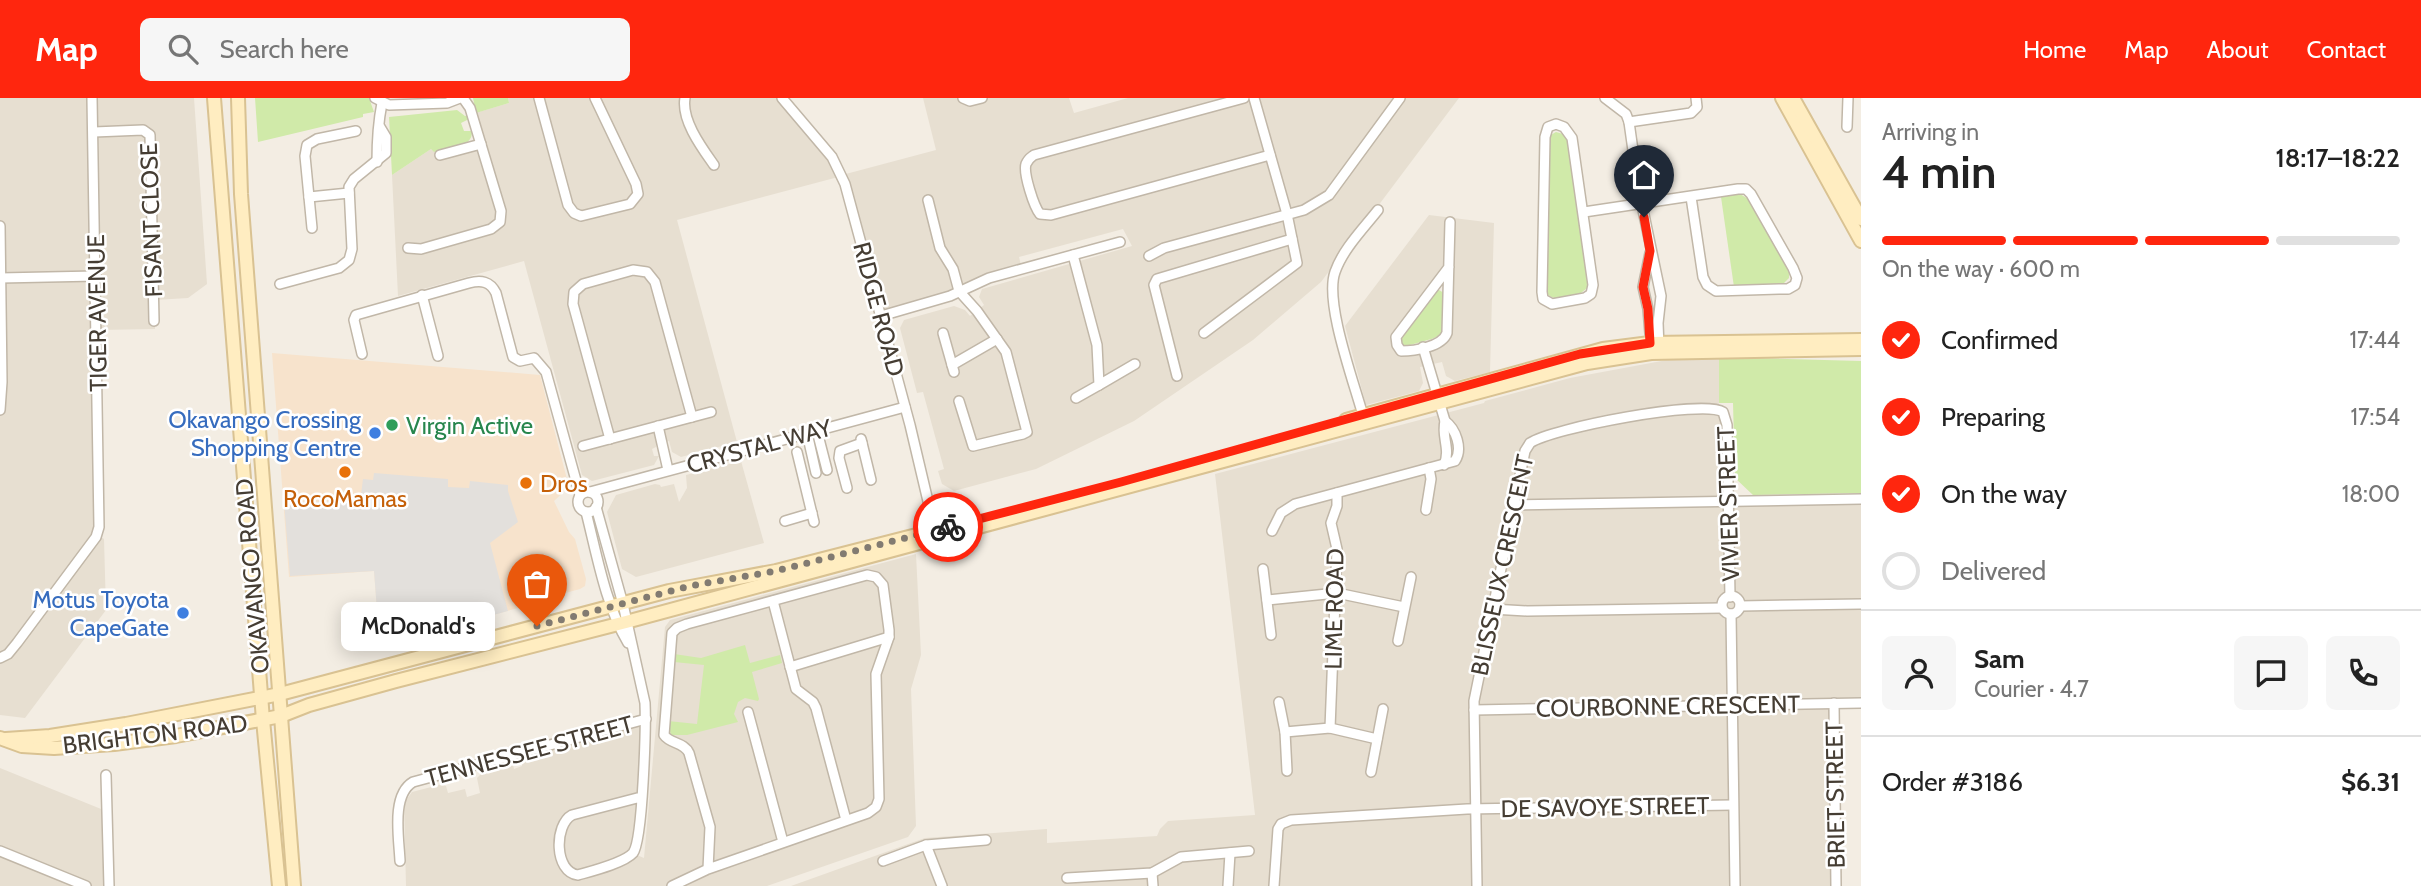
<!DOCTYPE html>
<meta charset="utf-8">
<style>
body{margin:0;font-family:Cabin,sans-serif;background:#f6f6f6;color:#222;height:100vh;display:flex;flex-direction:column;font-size:26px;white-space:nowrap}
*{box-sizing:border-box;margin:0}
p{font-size:23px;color:#767676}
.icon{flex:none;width:38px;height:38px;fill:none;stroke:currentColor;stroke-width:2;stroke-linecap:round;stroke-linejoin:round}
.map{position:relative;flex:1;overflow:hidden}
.sheet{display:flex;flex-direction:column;background:#fff;width:560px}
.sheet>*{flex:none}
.pin{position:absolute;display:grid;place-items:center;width:60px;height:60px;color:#fff;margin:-72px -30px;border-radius:50% 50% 50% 0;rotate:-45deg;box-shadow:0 0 7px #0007}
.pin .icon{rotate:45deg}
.courier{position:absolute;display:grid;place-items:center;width:70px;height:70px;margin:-35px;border:5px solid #ff260e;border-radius:50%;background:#fff;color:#222;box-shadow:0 2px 9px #0007}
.bubble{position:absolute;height:49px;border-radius:10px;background:#fff;box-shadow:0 4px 18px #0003;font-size:23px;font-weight:600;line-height:49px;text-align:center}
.head em{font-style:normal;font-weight:600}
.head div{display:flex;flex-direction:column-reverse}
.head{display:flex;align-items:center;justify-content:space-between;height:119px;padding:0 21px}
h1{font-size:46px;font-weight:600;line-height:52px}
.bar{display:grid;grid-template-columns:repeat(4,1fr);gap:10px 7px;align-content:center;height:84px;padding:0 21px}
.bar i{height:9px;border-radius:5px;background:#e0e0e0}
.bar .on{background:#ff260e}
.bar p{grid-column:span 4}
.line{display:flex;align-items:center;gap:18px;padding:0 21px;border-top:2px solid #e0e0e0}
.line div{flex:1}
.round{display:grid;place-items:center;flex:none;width:74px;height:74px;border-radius:10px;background:#f6f6f6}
ol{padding:0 21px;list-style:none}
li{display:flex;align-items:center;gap:21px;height:77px}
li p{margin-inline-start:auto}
li .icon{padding:7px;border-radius:50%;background:#ff260e;color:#fff;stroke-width:4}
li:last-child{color:#767676}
li i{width:38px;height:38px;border:4px solid #e0e0e0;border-radius:50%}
header{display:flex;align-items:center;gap:42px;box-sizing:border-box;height:98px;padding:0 35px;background:#ff260e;color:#fff}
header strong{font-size:33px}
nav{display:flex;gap:38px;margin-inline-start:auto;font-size:24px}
.search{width:490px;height:63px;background:#f6f6f6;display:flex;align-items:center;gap:18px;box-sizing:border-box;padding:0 24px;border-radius:10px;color:#767676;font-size:26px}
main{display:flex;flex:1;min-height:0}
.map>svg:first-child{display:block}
</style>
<header>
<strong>Map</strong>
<div class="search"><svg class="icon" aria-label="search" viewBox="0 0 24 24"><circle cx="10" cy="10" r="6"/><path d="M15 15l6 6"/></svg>Search here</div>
<nav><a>Home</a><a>Map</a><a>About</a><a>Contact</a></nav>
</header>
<main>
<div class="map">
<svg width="1861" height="788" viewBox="0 0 1861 788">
<rect width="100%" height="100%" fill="#f3ede3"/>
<g fill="#e7dfd1" fill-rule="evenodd">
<path d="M0 0H194L207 186 188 200 155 202V231L99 232 98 437 104 441 106 512 25 620 0 617Z"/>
<path d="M508 0H783L842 77 936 52 923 0H1069L1074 15 1128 0H1459L1321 184 1253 242 1134 323 1036 371 954 393 942 386 938 373 944 371 923 294 917 295 900 230 904 222 954 208 965 212 970 218 984 207 979 199 982 191 1132 148 1123 131 1019 159 1022 171 881 217 842 78 677 122 737 344 681 359 672 354 669 343 657 346 656 349 652 351 654 358H659L654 367 592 383 582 377 524 163 398 198 392 77 431 51 438 57 481 46 472 16 509 5Z"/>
<path d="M1429 117 1494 125 1490 274 1455 283 1446 278 1442 264 1420 269 1423 285 1419 293 1366 307 1345 228ZM1450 169 1448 238 1403 254 1395 239Z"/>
<path d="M1719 259V310L1722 312 1729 403 1861 401V606H1835L1837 788H791L925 740 1047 731V745L1157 738 1160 731 1168 723 1255 717 1215 376 1484 305 1485 303 1570 280 1667 262Z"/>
<path d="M741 363 764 445 636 479 622 471 607 414 616 397 655 386 660 387 661 389 674 386 679 404 687 390 686 377Z"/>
<path d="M916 456 921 557 911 591 916 728 908 739 767 788H406L404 705 412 694 439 687 446 688 448 695 465 691 467 699 480 695 477 680 482 675 513 667 514 671 522 668V655L646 622 638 744 632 755 644 760 665 529 670 522Z"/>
<path d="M0 670 106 713 108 788H0Z"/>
</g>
<path fill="#f7e3cc" d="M272 255 540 277 569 389 554 403 569 434 575 441 586 481 585 488 580 491 532 504 525 508 380 548 374 473 289 479Z"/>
<g fill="#d0eaa9">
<path d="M255 0H369L374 14 363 16V19L258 44Z"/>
<path d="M473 0H508L509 5 476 15Z"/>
<path d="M457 12 465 18 468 17 469 21 461 25 464 33H472C473 50 448 51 434 54L431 51 392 77 389 19Z"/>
<path d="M1556 34 1563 36 1568 42 1590 185C1584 199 1555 208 1546 194L1549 38Z"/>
<path d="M1740 96 1750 102 1789 171V180L1782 187 1734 189 1721 99Z"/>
<path d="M1439 192 1444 195C1444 241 1451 236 1406 248L1402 247 1401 239 1435 193Z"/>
<path d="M1719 259 1861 263V395L1753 397 1735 380 1733 305H1719Z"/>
<path d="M745 547 750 565 780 557 782 565 752 574 759 601 758 603 745 600 738 604 734 616 738 624 687 637H671L670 633H667L668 623 697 626 704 567 674 564V556L701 560Z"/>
</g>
<path fill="#e3e0dc" d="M374 375 448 381V389L469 390 470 383 508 387V393L518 424 490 445 508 513 397 543 378 526 374 473 290 478 284 404H327L361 397 363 381 373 382Z"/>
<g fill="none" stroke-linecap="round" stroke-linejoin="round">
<defs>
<g id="street">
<path d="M375 0 389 7 447 5 460 0"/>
<path d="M539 0 568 107 574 115 581 118 630 106 638 96 636 86 595 0"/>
<path d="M685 0C681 22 702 50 714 67"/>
<path d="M782 0 832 59 845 86 910 327 936 437"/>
<path d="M963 0 970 3 982 0"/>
<path d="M1244 0 1034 57C1030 60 1028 61 1026 66 1023 75 1034 109 1040 116L1051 117 1270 57"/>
<path d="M1605 0 1626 16 1629 24 1638 88 1661 198 1658 225 1659 250"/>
<path d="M1629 24 1691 15 1697 9 1696 0"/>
<path d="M1556 26 1564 29 1572 40 1593 187 1591 196 1585 200 1552 206 1543 201 1542 194 1545 39 1548 29Z"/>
<path d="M1847 29 1848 0"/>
<path d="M94 34 143 32 150 37 154 223"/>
<path d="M440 57 481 46"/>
<path d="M377 64C377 43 378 25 382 5"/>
<path d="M309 99 349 95"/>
<path d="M928 102 940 150 953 171 959 193 977 213 1006 254 1027 334 1023 336 973 348 959 303"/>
<path d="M1584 114 1738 91H1746L1751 96 1793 170 1797 180 1795 187 1788 191H1779L1716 193 1707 187 1703 179 1691 99"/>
<path d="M0 128 2 284 0 312"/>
<path d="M312 130 305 58 307 47 317 41 356 33"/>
<path d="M408 150 421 151 491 131 500 124 501 113 470 10 463 0"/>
<path d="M1650 155 1643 189 1648 211 1651 248"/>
<path d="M1073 157 1097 247 1099 287 1076 300"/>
<path d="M1149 158 1164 150 1304 112 1329 97 1400 0"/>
<path d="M1449 169 1396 239 1397 247 1401 253C1414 253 1442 249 1447 235L1450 124"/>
<path d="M0 180 96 178"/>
<path d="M280 186 339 170 349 162 352 151 349 89 354 81 386 55V39L380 29"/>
<path d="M422 197 438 258"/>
<path d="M881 218 950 198 989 180 1120 144"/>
<path d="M943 235 954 274"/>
<path d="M1204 235 1297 165 1287 116 1254 0"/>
<path d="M1423 249 1445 323C1441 339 1451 351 1444 367"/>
<path d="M362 256 354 222 356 217 469 185C481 182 490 183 496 195L513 259 520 263 534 260 546 274 580 397"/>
<path d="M952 267 997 241"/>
<path d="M1177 278 1154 187 1157 181 1292 141"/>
<path d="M1099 287 1135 266"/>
<path d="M1364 321C1355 287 1324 205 1335 174 1343 151 1363 131 1378 112"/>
<path d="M658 328 668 372"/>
<path d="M817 333 827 372"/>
<path d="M807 335 816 375"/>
<path d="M610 341 573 206 574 194 583 186 633 172 647 174 655 184 692 319"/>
<path d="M861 341 871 382"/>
<path d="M583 348 711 314"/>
<path d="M797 354 814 424"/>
<path d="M847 390 839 360 840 353 862 345"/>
<path d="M590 394 905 309"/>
<circle cx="588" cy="404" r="10"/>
<path d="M1514 407 1861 401"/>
<path d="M596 409 623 506 645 605C646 627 643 742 633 755 624 765 592 773 578 777 554 774 554 727 572 717L641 699"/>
<path d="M1426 412 1431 381 1429 370"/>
<path d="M586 414C597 457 605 506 628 545"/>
<path d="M785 423 812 415"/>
<path d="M1272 433 1281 415 1295 406 1455 363C1463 351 1456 331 1445 323"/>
<path d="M1263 471 1271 537"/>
<circle cx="1731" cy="507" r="9"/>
<path d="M1267 502 1337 495 1404 509"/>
<path d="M773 503 796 591 813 604 816 610 846 722"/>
<path d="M1740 508 1861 506"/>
<path d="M1492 511 1527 513 1722 510"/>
<path d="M1731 516 1735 788"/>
<path d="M1398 543 1411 479"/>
<path d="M0 560 8 556 17 545 96 439 99 429 92 0"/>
<path d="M790 569 889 539"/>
<path d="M1279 604 1285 634 1287 673"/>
<path d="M1834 605 1836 788"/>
<path d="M1474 612 1861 605"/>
<path d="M748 614 783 744"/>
<path d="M1330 630 1337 451 1331 425 1337 408V395"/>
<path d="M1285 634 1330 630 1377 641"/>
<path d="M1371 674 1383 611"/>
<path d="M106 677 109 788"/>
<path d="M926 747 942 788"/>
<path d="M0 753 86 788"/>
<path d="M400 763C399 740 391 697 413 684L646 621"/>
<path d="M883 763 926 747 986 742"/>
<path d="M1152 775 1153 788"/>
<path d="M1067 780 1152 775 1181 759 1249 753"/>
<path d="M672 788 708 771 868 715 876 709 879 701 876 576 889 539V532L883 487 876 479 867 477 687 526 677 530 672 535 664 637C670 646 684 644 689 655L710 729 708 771"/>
<path d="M1228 788 1230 755"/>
<path d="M1274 788 1278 731 1281 726 1291 722 1467 711 1733 707"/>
<path d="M1477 788 1474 603 1525 353 1530 345C1552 330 1703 301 1723 314L1727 327 1730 499"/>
</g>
<g id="secondary">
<path d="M214 0 263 622 279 788"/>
<path d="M238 0 241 96 294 788"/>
<path d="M1782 0 1861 143"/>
<path d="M1793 0 1861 121"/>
<path d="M1346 322 1603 251 1650 245 1861 242"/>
<path d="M0 640 22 648 54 650 114 646 176 638 281 618 309 607 396 583 626 524 1587 265 1651 255 1861 251"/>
<path d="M6 641 50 638 126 626 280 596 669 493 776 473 940 431"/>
</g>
</defs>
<use href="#street" stroke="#c1b7a8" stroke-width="12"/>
<use href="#secondary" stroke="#d9c292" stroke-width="16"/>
<use href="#street" stroke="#fff" stroke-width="9"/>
<use href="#secondary" stroke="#ffedc1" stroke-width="12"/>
</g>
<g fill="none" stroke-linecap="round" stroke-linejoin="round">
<path stroke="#827b71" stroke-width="7" stroke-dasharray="0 12.6" d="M537 528 690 488 776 473 948 429"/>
<path stroke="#ff260e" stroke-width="9" d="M948 429 1121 384 1580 256 1650 245 1648 211 1643 189 1650 153 1644 119"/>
</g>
<circle fill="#2e9e5b" stroke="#fff" stroke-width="2.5" cx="392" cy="327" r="7"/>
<g fill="#3f7fe0" stroke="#fff" stroke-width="2.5">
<circle cx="375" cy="335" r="7"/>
<circle cx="183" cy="515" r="7"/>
</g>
<g fill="#e8710a" stroke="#fff" stroke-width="2.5">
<circle cx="345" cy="374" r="7"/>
<circle cx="526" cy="385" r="7"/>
</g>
<g text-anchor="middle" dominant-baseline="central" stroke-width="5" stroke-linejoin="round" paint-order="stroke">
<g font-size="24" fill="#453d33" stroke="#fff">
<text transform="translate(151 122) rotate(-92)">FISANT CLOSE</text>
<text transform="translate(879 211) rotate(75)">RIDGE ROAD</text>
<text transform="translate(97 215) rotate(-91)">TIGER AVENUE</text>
<text transform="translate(759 348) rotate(-15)">CRYSTAL WAY</text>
<text transform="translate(1728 406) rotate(-92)">VIVIER STREET</text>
<text transform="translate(1502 467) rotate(-78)">BLISSEUX CRESCENT</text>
<text transform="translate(252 478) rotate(-95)">OKAVANGO ROAD</text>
<text transform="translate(1334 511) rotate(-89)">LIME ROAD</text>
<text transform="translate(1668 608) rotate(-1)">COURBONNE CRESCENT</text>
<text transform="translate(155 636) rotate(-7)">BRIGHTON ROAD</text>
<text transform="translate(529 653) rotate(-15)">TENNESSEE STREET</text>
<text transform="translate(1835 697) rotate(-91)">BRIET STREET</text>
<text transform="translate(1605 709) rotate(-1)">DE SAVOYE STREET</text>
</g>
<g font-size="24" fill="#366cbe" stroke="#fff" text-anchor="end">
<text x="361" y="321">Okavango Crossing<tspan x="361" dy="28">Shopping Centre</tspan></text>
<text x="169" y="501">Motus Toyota<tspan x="169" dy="28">CapeGate</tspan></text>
</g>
<g font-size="24" fill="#27864d" stroke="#fff" text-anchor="start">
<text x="406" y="327">Virgin Active</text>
</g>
<g font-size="24" fill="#c56008" stroke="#fff" text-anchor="start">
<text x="540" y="385">Dros</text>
<text x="345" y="400" text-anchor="middle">RocoMamas</text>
</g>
</g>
</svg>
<div class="pin" style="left:537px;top:528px;background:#ea580c"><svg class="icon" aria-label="bag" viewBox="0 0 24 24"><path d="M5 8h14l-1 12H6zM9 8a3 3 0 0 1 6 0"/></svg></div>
<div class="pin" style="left:1644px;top:119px;background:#1f2937"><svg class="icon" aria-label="home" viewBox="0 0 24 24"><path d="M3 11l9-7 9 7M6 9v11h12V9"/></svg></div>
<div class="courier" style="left:948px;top:429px"><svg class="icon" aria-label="bike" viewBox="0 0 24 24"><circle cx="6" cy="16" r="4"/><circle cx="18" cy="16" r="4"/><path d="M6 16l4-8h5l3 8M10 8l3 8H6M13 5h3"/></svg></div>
<div class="bubble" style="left:341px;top:504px;width:154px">McDonald's</div>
</div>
<section class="sheet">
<div class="head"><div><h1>4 min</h1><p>Arriving in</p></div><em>18:17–18:22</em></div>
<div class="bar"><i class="on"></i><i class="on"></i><i class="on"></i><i></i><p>On the way · 600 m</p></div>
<ol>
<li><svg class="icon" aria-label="check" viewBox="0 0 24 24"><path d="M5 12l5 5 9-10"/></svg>Confirmed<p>17:44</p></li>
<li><svg class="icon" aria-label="check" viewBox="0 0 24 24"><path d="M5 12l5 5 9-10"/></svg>Preparing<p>17:54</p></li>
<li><svg class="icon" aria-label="check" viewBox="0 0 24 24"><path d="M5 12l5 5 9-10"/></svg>On the way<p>18:00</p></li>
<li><i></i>Delivered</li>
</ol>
<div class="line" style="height:126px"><a class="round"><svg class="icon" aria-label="person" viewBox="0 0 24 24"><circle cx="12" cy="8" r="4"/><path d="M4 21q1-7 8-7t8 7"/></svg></a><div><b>Sam</b><p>Courier · 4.7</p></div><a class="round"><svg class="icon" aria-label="chat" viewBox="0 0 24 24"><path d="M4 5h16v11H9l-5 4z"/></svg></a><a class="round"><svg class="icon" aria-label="phone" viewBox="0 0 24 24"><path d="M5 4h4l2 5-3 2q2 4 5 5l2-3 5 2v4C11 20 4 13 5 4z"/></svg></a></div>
<div class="line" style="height:91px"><div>Order #3186</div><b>$6.31</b></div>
</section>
</main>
